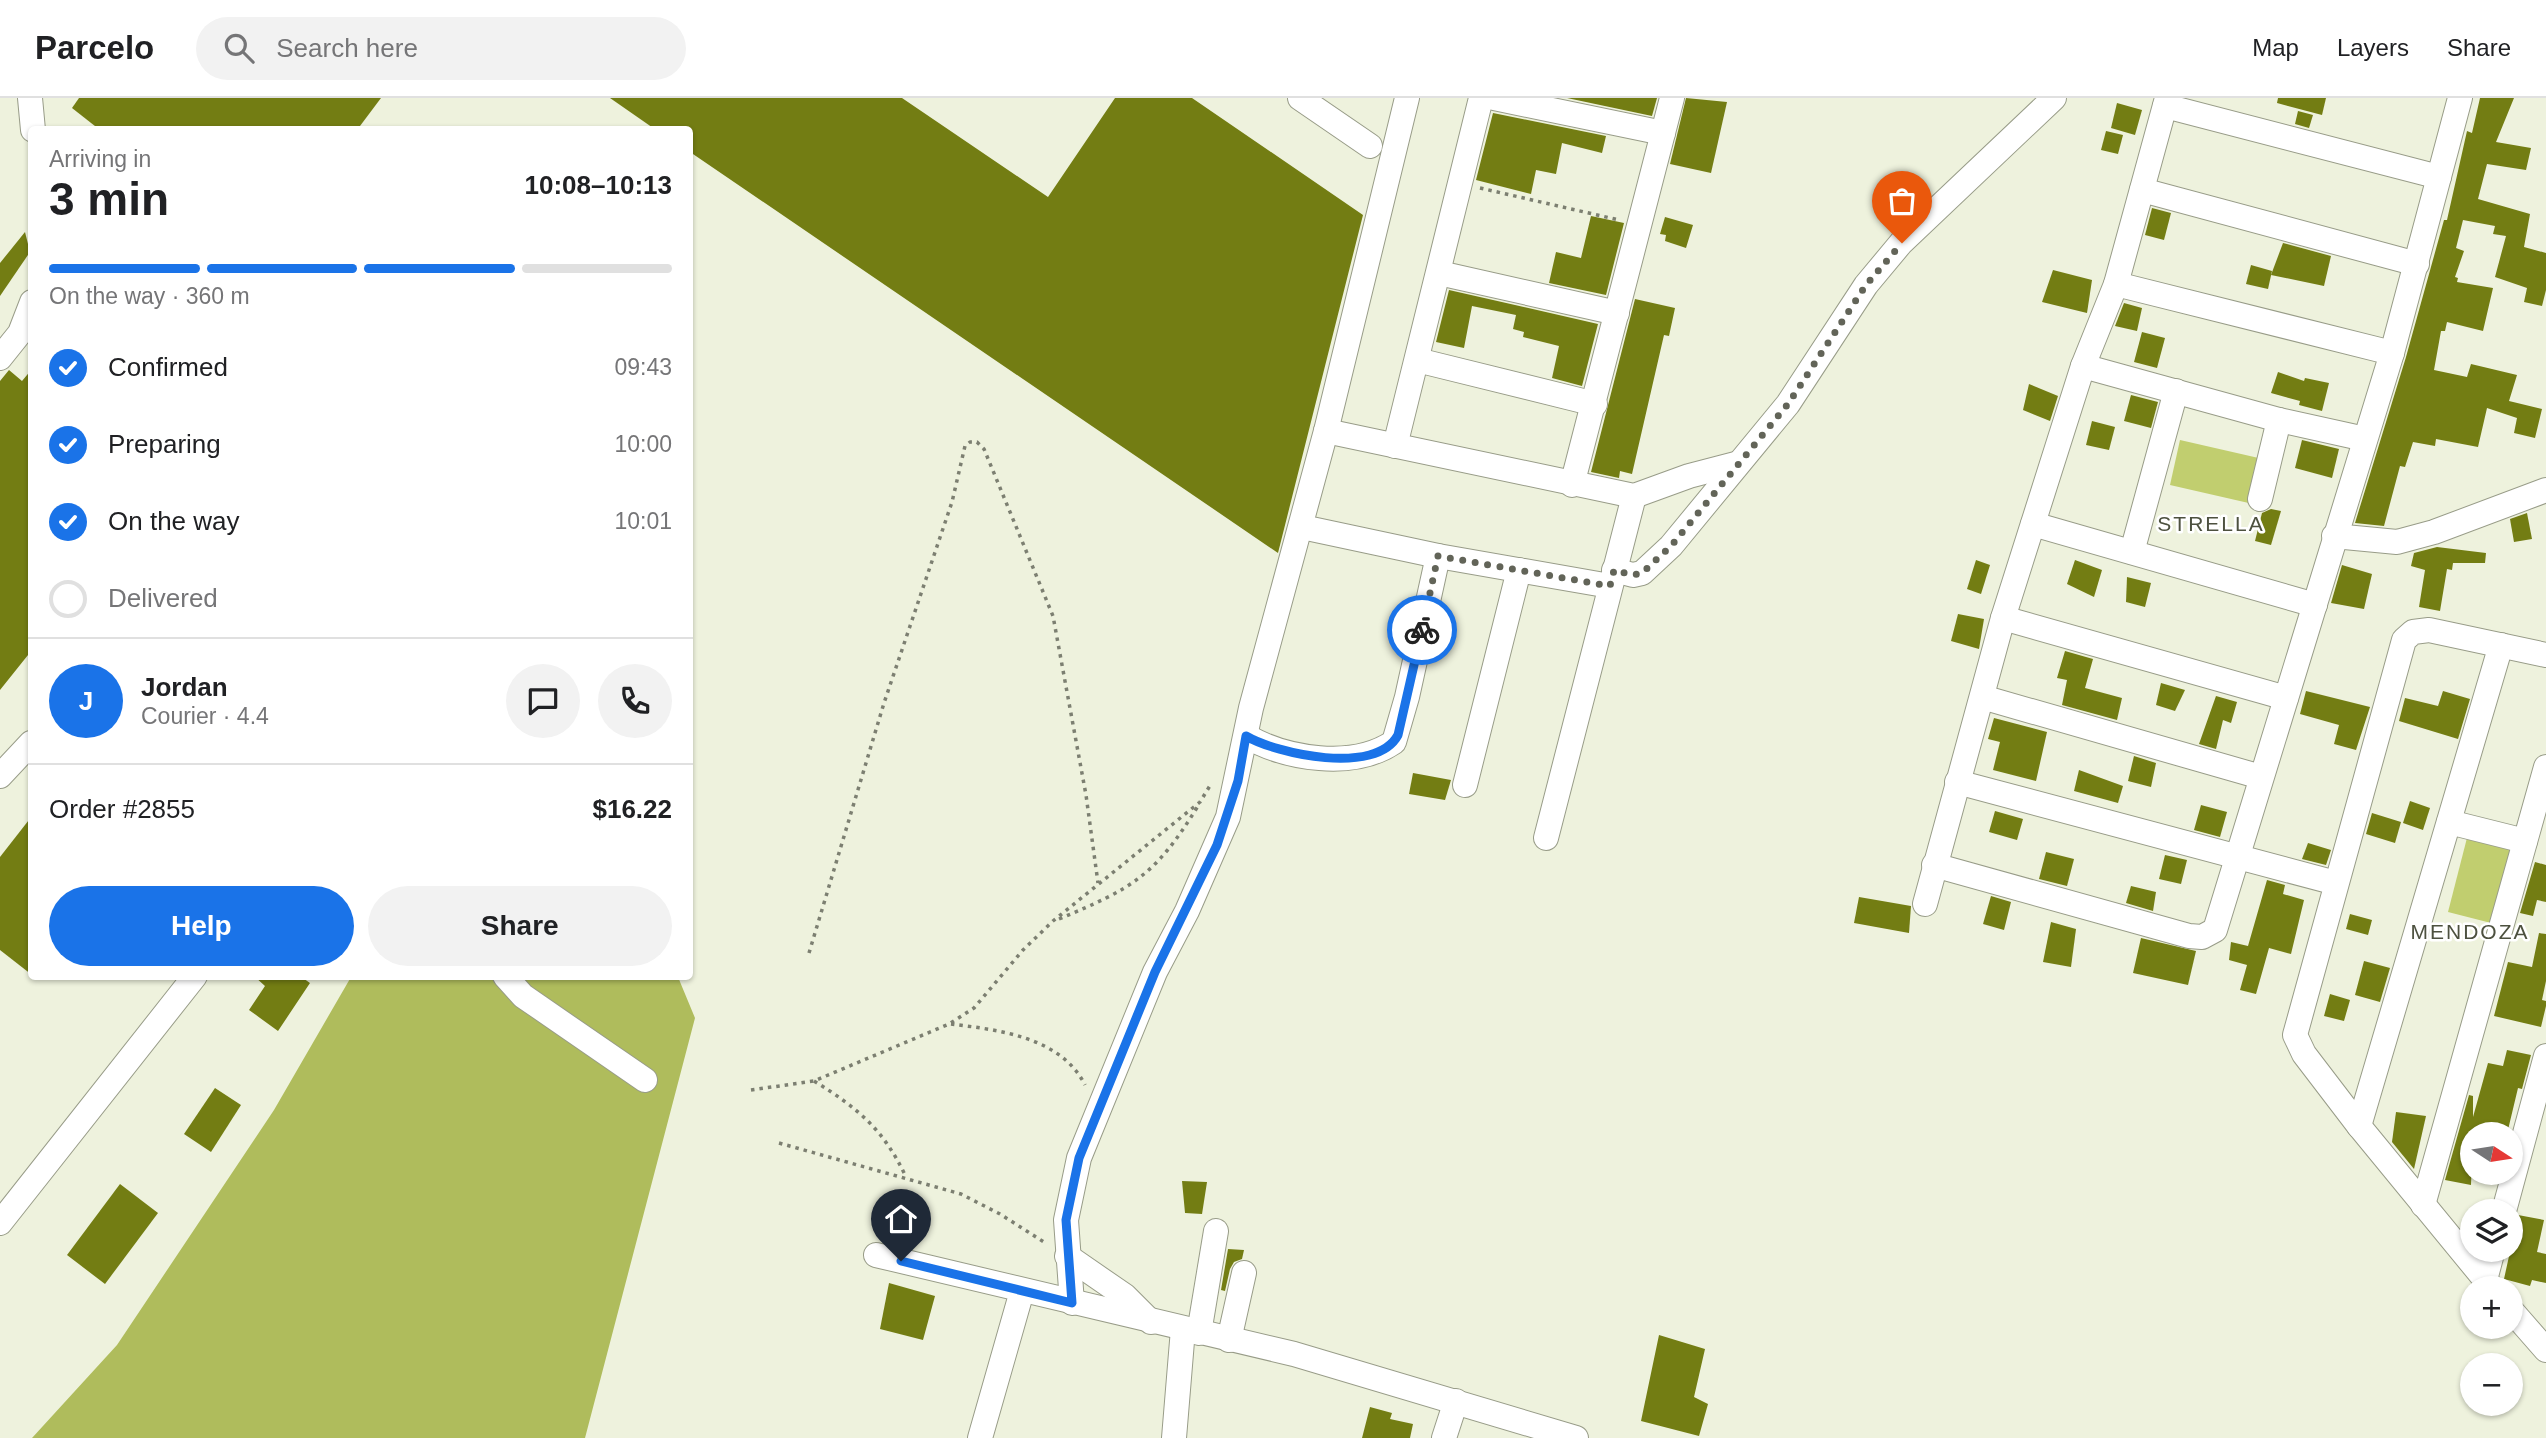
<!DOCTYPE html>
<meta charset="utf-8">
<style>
body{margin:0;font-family:Arial,sans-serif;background:#f2f2f2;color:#202124;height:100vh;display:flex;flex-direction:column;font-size:26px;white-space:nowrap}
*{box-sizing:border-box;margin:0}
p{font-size:23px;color:#757577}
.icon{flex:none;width:38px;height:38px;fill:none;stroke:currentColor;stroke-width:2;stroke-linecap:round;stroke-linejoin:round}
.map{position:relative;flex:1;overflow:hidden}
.side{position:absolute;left:28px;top:28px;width:665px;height:854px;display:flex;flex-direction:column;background:#fff;border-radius:7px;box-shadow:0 2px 5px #0004}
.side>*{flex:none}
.needle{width:46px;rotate:102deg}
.buttons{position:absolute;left:2460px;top:1024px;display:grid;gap:14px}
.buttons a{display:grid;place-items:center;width:63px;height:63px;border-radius:50%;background:#fff;box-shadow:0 2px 5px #0004;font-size:35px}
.pin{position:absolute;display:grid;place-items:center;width:60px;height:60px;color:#fff;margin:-72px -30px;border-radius:50% 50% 50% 0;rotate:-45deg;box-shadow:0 0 7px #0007}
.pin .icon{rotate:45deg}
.courier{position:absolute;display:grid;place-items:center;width:70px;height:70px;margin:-35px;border:5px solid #1a73e8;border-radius:50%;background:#fff;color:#222;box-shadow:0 2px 9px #0007}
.overview em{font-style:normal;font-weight:700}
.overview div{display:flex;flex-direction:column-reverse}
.overview{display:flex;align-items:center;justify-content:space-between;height:119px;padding:0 21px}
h1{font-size:46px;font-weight:700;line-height:52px}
.bar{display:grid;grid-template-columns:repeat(4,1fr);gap:10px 7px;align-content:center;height:84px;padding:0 21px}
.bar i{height:9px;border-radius:5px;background:#e0e0e0}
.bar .active{background:#1a73e8}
.bar p{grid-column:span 4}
.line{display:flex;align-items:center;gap:18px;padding:0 21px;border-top:2px solid #e0e0e0}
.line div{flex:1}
.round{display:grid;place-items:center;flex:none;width:74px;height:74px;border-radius:37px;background:#f2f2f2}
ol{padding:0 21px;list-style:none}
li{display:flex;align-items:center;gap:21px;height:77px}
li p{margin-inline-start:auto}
li .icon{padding:7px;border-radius:50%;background:#1a73e8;color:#fff;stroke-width:4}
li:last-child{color:#757577}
li i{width:38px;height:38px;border:4px solid #e0e0e0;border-radius:50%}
.cta{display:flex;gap:14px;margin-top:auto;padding:14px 21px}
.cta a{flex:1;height:80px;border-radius:42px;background:#1a73e8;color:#fff;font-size:28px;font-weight:700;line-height:80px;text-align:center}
.cta a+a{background:#f2f2f2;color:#202124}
header{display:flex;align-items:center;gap:42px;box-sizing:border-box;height:98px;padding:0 35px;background:#fff;border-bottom:2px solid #e0e0e0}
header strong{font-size:33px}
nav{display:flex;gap:38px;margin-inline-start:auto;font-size:24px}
.search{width:490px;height:63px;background:#f2f2f2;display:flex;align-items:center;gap:18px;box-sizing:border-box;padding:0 24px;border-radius:38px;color:#757577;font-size:26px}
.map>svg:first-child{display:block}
</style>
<header>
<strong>Parcelo</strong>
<div class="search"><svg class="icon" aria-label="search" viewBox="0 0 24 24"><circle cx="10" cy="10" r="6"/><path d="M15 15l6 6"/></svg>Search here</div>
<nav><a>Map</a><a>Layers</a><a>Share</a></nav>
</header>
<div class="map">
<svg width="2546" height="1340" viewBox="0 0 2546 1340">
<rect width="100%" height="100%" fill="#eef2dd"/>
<g fill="#c1ce6f">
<path d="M2180 342 2263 361 2253 406 2170 387Z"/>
<path d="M2468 736 2512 748 2491 825 2448 814Z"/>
</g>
<path fill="#afbc5c" d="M351 879H678L695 920 585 1340H32L117 1247 274 1012Z"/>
<g fill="#737d13">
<path d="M79 0H381L357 32H100L72 10Z"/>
<path d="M610 0H902L1048 99 1115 0H1192L1363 117 1278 455 690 54V32H656Z"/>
<path d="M1567 0H1657L1652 18Z"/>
<path d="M1686 0 1727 4 1711 75 1670 66Z"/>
<path d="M2278 0H2326L2322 17 2277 5Z"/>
<path d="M2480 0H2514L2496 44 2531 50 2526 72 2487 66 2478 101 2530 116 2524 149 2546 155V192L2542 208 2524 204 2527 190 2495 179 2506 138 2493 136 2495 128 2463 122 2456 150 2464 153 2455 179 2458 180 2457 184 2493 190 2483 233 2447 224 2445 233H2441L2434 272 2467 279 2471 266 2517 277 2509 303 2542 311 2535 340 2514 335 2517 320 2487 310 2478 349 2436 341 2435 348 2413 344 2405 369 2400 368 2384 428 2355 425 2406 259 2444 122H2447L2467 33 2472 35Z"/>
<path d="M2117 5 2142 12 2135 37 2111 30Z"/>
<path d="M2298 13 2313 17 2309 30 2295 26Z"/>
<path d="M1493 15 1606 38 1602 55 1562 45 1556 76 1536 72 1531 96 1476 82Z"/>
<path d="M2106 33 2123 37 2118 56 2101 52Z"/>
<path d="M2152 110 2171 115 2164 142 2145 137Z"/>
<path d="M1591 118 1624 125 1606 197 1549 185 1556 154 1581 160Z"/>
<path d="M1665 119 1693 127 1686 150 1665 143 1666 137 1660 136Z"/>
<path d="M25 134 30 154 0 198V165Z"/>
<path d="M2283 145 2331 158 2324 188 2271 177Z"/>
<path d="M2251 167 2272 173 2268 191 2246 186Z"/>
<path d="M2053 172 2092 182 2087 215 2042 204Z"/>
<path d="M1449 192 1598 226 1582 288 1552 280 1559 248 1523 239 1524 234 1513 231 1516 217 1472 208 1464 250 1436 244Z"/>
<path d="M1635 201 1675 210 1669 238 1664 237 1632 376 1620 373 1619 380 1591 374Z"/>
<path d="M2124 205 2142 210 2137 233 2115 228Z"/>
<path d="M2142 234 2165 240 2157 270 2134 264Z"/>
<path d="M32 271V552L0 592V283L9 272 22 283Z"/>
<path d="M2278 274 2304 283 2305 280 2329 285 2322 313 2299 307 2300 303 2271 295Z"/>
<path d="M2029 286 2058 298 2050 323 2023 312Z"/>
<path d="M2131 297 2158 304 2151 330 2124 323Z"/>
<path d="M2092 323 2115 329 2109 352 2086 347Z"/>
<path d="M2302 342 2339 351 2332 380 2295 370Z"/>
<path d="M2271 411 2281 413 2271 447 2255 443 2262 415Z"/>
<path d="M2527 415 2532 441 2514 444 2510 421Z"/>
<path d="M2437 449 2486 455 2485 465H2453L2452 472 2447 471 2440 513 2419 509 2425 472 2411 468 2414 455Z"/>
<path d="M1976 462 1990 467 1981 496 1967 491Z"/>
<path d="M2075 462 2102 472 2094 499 2067 486Z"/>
<path d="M2342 467 2372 476 2364 511 2331 505Z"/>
<path d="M2127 479 2151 485 2145 509 2126 504Z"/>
<path d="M1958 516 1984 521 1979 551 1951 543Z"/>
<path d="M2065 553 2093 561 2085 590 2122 600 2117 622 2062 607 2067 582 2057 580Z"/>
<path d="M2161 585 2185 592 2175 613 2156 607Z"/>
<path d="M2306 593 2370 609 2356 652 2334 646 2339 627 2300 616Z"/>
<path d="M2443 593 2470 601 2458 641 2399 623 2405 600 2438 608Z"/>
<path d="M2216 598 2237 604 2231 625 2223 622 2216 651 2199 646Z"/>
<path d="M1994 620 2047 634 2036 683 1993 672 2000 644 1988 641Z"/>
<path d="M2134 658 2156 665 2151 689 2128 683Z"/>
<path d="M2079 672 2123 688 2118 705 2074 693Z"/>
<path d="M1413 675 1451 682 1445 702 1409 696Z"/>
<path d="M2410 703 2430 710 2423 732 2403 725Z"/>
<path d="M2201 707 2227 714 2220 739 2194 732Z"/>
<path d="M1995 713 2023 721 2017 742 1989 734Z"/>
<path d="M2372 715 2401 724 2395 745 2366 736Z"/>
<path d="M32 718V877L0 852V759Z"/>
<path d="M2308 745 2331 752 2326 767 2302 761Z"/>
<path d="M2046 754 2074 761 2067 788 2039 781Z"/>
<path d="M2165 757 2187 762 2181 786 2159 781Z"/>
<path d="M2535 764 2546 767V804L2537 802 2533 818 2520 815Z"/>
<path d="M2267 782 2285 787 2283 796 2304 802 2291 856 2269 850 2256 896 2240 892 2247 867 2229 862 2231 844 2248 848Z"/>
<path d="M2131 788 2156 794 2153 813 2126 805Z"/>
<path d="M1991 798 2011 804 2004 832 1983 826Z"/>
<path d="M1859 799 1911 808 1909 835 1854 825Z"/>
<path d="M2350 816 2372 822 2368 837 2346 831Z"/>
<path d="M2051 824 2076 831 2071 869 2043 864Z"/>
<path d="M2539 835 2546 836V883L2542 902 2546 903V908L2541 929 2494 918 2508 864 2532 869Z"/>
<path d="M2141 840 2196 853 2188 887 2133 875Z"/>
<path d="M2364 863 2390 870 2380 904 2355 897Z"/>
<path d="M254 878H300L310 885 278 933 249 912 265 888Z"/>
<path d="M2330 896 2350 902 2344 923 2324 918Z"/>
<path d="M2507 952 2531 957 2522 991 2518 990 2507 1036 2473 1033 2471 1087 2445 1082 2469 997 2473 998V1019L2488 965 2503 968Z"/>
<path d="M215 990 241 1007 211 1054 184 1036Z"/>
<path d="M2396 1014 2426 1018 2414 1071 2392 1044Z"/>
<path d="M1182 1083 1207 1084 1202 1116 1185 1115Z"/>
<path d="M120 1086 158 1115 105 1186 67 1157Z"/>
<path d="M2518 1117 2544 1122 2537 1154 2546 1156V1185L2532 1182 2530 1188 2504 1181Z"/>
<path d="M1228 1151 1244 1152 1242 1161 1234 1164 1230 1171 1225 1193 1221 1192Z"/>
<path d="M889 1185 935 1198 923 1242 880 1231Z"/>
<path d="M1659 1237 1705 1251 1694 1299 1708 1306 1699 1338 1641 1323Z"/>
<path d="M1370 1309 1392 1315 1390 1321 1413 1326 1410 1340H1362Z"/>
</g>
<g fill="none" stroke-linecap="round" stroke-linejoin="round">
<defs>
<g id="minor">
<path d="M30 0 33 32"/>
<path d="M1300 0 1370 48"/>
<path d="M1494 0 1663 35"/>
<path d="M2165 8 2439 79"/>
<path d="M2142 92 2417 166"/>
<path d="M1439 175 1617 215"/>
<path d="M2116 186 2392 255"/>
<path d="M0 260 20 235 32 204"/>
<path d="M1417 262 1595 306"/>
<path d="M2083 268 2279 322 2365 341"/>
<path d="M1326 333 1634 398 1689 378 1735 366"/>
<path d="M1395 348 1481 0"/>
<path d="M1572 387 1672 0"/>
<path d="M2260 401 2279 322"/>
<path d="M2033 426 2315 507"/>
<path d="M1302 429 1438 458 1610 488"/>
<path d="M2334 438 2397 444 2434 434 2546 392"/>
<path d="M2132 454 2176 293"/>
<path d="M1614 472 1633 477 1642 475 1671 448 1788 306 1866 187 1901 145 2054 0"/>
<path d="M2003 520 2286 600"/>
<path d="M1982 599 2261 679"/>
<path d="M1246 638C1286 661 1353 672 1394 644L1407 599 1438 458"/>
<path d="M0 678 31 645"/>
<path d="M1957 684 2336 785"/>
<path d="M1465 687 1519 472"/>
<path d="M2449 724 2525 743"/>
<path d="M1546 740 1634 398"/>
<path d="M1934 767 2189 838 2202 839 2215 832 2392 255 2460 0"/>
<path d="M1925 806 2003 520 2083 268 2116 186 2167 0"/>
<path d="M505 878 523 898 645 982"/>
<path d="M2359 1028 2501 547"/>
<path d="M2423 1107 2546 669"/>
<path d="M2504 1113 2546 958"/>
<path d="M0 1125 195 878"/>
<path d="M876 1157 1294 1256 1576 1340"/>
<path d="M1067 1158 1125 1198 1151 1224"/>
<path d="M2485 1182 2493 1152"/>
<path d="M2492 1190 2359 1028 2304 956 2295 937 2404 542 2413 534 2429 532 2546 557"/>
<path d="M1072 1205 1066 1122 1079 1060 1155 874 1187 813 1228 719 1251 610 1326 333 1407 0"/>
<path d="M2511 1212 2546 1252"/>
<path d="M1199 1235 1216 1133"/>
<path d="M1229 1242 1244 1175"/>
<path d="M980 1340 1022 1193"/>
<path d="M1174 1340 1183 1231"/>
<path d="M1444 1340 1456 1303"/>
</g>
</defs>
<use href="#minor" stroke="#989c88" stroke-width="26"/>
<g stroke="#7c7f71" stroke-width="3.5" stroke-dasharray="3.5 5" stroke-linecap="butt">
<path d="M1480 90 1619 122"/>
<path d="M1059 821C1133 790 1155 778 1198 708"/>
<path d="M809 855 884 605 952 404 965 348 970 344H977L984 351 1053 518 1086 697 1098 785"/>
<path d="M951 926C999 932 1061 939 1085 987"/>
<path d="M814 983C858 1010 884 1032 906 1079"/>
<path d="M751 992 814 983 949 926 974 910 1023 852 1053 823 1200 704 1211 686"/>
<path d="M779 1045 961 1096 1000 1116 1047 1146"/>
</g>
<use href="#minor" stroke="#fff" stroke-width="24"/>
</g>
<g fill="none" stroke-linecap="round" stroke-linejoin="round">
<path stroke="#626458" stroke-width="7" stroke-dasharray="0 12.6" d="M1422 532 1438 458 1610 488 1614 472 1633 477 1642 475 1671 448 1788 306 1866 187 1902 145"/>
<path stroke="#1a73e8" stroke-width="9" d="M901 1163 1072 1205 1066 1122 1079 1060 1155 874 1217 747 1238 683 1246 638C1277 656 1376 678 1398 637L1422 532"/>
</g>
<g text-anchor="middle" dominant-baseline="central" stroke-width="5" stroke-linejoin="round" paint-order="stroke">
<g font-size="21" letter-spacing="2" fill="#4d513f" stroke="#fff">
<text x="2211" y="425">STRELLA</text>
<text x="2470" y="833">MENDOZA</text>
</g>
</g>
</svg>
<div class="buttons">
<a><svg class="needle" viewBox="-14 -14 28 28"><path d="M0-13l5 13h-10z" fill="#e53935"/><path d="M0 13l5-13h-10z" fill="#757577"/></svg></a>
<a><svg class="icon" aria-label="layers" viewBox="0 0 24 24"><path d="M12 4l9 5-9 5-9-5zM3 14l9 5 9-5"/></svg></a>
<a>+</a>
<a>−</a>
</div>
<div class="pin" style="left:1902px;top:145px;background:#ea580c"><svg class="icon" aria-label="bag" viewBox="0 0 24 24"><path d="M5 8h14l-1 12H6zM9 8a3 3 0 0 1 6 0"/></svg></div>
<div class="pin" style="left:901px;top:1163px;background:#1f2937"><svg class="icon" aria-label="home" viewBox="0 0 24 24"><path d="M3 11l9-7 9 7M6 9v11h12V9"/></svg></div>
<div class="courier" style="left:1422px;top:532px"><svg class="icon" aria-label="bike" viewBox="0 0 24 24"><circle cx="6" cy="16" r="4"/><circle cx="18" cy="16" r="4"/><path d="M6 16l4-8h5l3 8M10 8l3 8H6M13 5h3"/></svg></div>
<section class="side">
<div class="overview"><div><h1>3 min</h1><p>Arriving in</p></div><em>10:08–10:13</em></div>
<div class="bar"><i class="active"></i><i class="active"></i><i class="active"></i><i></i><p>On the way · 360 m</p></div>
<ol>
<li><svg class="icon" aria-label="check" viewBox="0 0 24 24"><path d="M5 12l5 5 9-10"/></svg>Confirmed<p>09:43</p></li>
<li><svg class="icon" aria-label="check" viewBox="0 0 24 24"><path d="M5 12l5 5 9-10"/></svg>Preparing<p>10:00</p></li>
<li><svg class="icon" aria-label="check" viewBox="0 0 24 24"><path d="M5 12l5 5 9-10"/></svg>On the way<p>10:01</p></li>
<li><i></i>Delivered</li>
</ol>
<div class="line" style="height:126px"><b class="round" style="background:#1a73e8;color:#fff">J</b><div><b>Jordan</b><p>Courier · 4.4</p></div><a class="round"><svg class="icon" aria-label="chat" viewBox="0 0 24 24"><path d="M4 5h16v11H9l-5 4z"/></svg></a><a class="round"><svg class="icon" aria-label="phone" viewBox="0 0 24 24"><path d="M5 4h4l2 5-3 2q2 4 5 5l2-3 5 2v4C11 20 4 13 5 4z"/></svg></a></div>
<div class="line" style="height:91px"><div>Order #2855</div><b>$16.22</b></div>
<div class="cta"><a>Help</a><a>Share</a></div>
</section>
</div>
